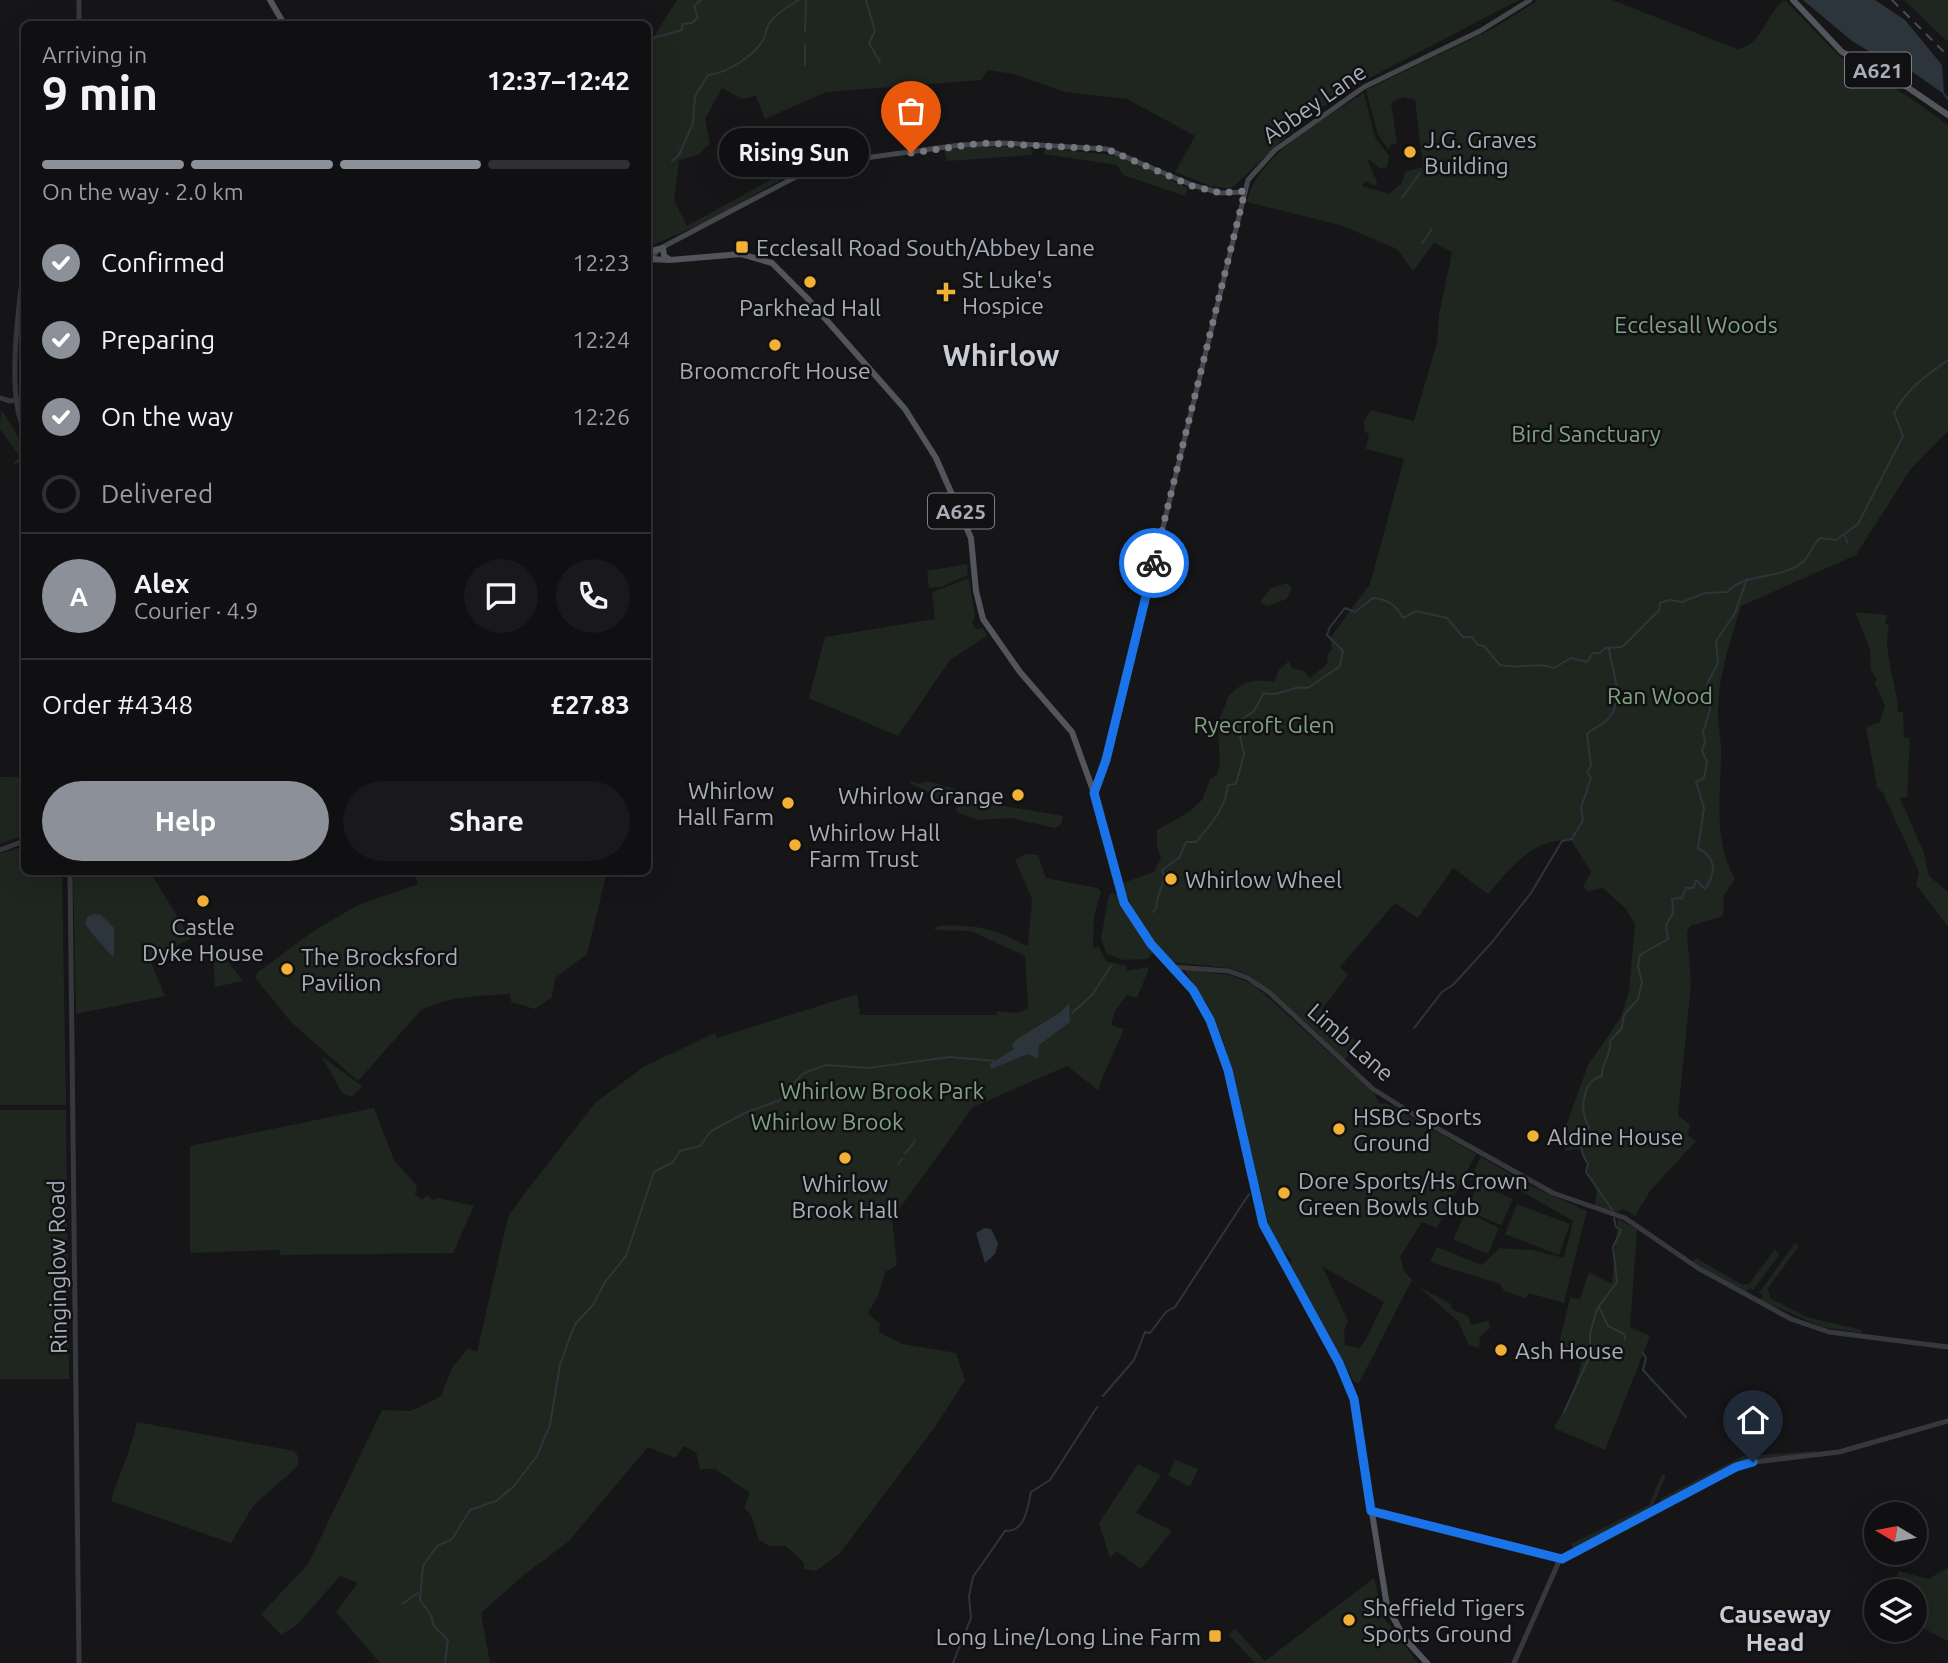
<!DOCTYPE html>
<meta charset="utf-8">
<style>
body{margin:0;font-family:Ubuntu,sans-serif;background:#19191b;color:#f1f3f6;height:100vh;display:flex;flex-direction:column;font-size:26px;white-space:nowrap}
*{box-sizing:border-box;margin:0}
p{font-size:23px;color:#9c9d9f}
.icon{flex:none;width:38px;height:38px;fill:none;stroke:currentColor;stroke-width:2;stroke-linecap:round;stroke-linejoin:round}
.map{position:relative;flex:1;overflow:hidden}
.panel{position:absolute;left:21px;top:21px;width:630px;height:854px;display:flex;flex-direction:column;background:#101012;border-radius:10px;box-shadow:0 7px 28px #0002,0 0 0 2px #303032}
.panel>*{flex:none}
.needle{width:46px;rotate:280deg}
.fabs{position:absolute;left:1864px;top:1502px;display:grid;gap:14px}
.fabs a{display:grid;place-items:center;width:63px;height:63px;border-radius:50%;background:#101012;box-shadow:0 7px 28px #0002,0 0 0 2px #303032;font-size:35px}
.pin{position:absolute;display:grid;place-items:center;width:60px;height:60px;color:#fff;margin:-72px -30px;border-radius:50% 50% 50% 0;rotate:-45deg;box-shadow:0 0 7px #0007}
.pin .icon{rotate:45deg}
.courier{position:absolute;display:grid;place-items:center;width:70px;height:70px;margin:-35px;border:5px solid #1a73e8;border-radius:50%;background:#fff;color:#222;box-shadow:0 2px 9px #0007}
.bubble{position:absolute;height:49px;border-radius:24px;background:#101012;box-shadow:0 7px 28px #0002,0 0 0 2px #303032;font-size:23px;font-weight:600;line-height:49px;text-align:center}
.summary em{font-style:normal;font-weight:600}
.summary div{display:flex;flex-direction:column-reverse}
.summary{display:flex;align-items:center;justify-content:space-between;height:119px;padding:0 21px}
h1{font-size:46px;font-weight:600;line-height:52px}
.bar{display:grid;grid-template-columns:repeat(4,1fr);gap:10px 7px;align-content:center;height:84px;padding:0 21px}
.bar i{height:9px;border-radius:5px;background:#303032}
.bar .on{background:#8c9099}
.bar p{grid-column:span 4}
.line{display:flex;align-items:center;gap:18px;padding:0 21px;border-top:2px solid #303032}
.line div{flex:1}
.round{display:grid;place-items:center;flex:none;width:74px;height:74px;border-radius:37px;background:#19191b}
ol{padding:0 21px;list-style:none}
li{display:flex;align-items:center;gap:21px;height:77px}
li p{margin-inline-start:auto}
li .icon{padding:7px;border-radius:50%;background:#8c9099;color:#fff;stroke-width:4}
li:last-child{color:#9c9d9f}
li i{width:38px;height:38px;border:4px solid #303032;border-radius:50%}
.primary-button{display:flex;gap:14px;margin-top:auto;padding:14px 21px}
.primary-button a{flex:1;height:80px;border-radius:42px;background:#8c9099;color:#fff;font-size:28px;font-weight:600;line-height:80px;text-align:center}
.primary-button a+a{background:#19191b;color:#f1f3f6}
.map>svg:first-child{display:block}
</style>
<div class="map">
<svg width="1948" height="1663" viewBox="0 0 1948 1663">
<rect width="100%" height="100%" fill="#161618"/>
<g fill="#1e261f" fill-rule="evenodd">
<path d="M677 0H1519L1364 81 1307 117 1231 189 1210 186 1175 172 1195 136 1127 99 1065 92 1014 74 988 70 981 80 826 92 765 119 756 96 742 99 722 88 705 119 710 144 698 155 679 160 674 200 687 226 790 169 792 173 713 219 648 247V46Z"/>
<path d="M1538 0H1612L1737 49C1762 46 1767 11 1785 0L1838 55 1909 97 1948 125V431L1910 470 1856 555 1741 606C1731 639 1718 676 1718 711 1718 726 1722 742 1721 758 1720 800 1714 842 1735 879L1724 895 1723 916 1690 926 1687 932 1691 984 1678 1115 1690 1125 1688 1135 1696 1141 1650 1191 1635 1216 1623 1209 1618 1212 1595 1206 1597 1186 1588 1176V1164L1580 1149 1565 1151V1128L1588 1065 1621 1017 1629 991 1635 924 1626 909 1603 888 1589 891 1583 887 1591 872 1571 840C1532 838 1512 867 1488 894L1453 868 1418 918 1395 903 1340 967 1348 975 1322 1009 1359 1044 1343 1061 1251 976 1230 968 1171 962 1146 933 1120 884 1154 872 1161 858 1157 846V830L1189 812 1202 800 1210 779 1217 775C1222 763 1218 743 1218 729 1218 716 1226 708 1228 696 1244 681 1252 678 1274 682L1279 670 1289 661 1292 668 1304 671 1310 678 1328 663 1327 656 1332 649 1330 638 1370 584 1404 459 1366 449 1369 434 1365 432 1364 421 1371 410 1414 421 1437 343 1439 315 1452 252 1434 243 1413 271 1397 249 1340 225 1247 202C1255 156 1327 117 1364 93L1375 137 1389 156 1387 167 1381 169 1367 158 1377 183 1376 186 1365 181 1362 186 1389 194 1402 183 1405 172 1423 167 1415 100 1403 97 1391 103 1397 144 1390 145 1389 150 1378 135 1366 90 1494 28Z"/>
<path d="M1904 0H1948V42Z"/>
<path d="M971 146 1029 147 1033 151 1031 155 947 161 944 150Z"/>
<path d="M1046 148 1121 156 1188 188 1185 196 1123 175 1117 165 1043 154Z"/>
<path d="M1 409 24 446V461L12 465 20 457 0 429Z"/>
<path d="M967 564 968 575 941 587 929 588 927 571Z"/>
<path d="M969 578 975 616 972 623 976 629 983 628 987 636 950 660 898 736 809 698 825 637 935 619 932 592Z"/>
<path d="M1287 583 1292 589 1286 599 1268 606 1260 602 1271 588Z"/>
<path d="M1855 612 1887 615 1885 624 1889 625C1882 654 1897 681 1898 712H1903L1904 738H1910L1907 797 1900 798 1924 853 1929 876 1948 892V926L1916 885 1919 872 1883 793 1877 787 1866 727 1880 722 1885 706 1874 682 1877 680 1871 670 1870 649Z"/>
<path d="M0 777H24V835L0 844Z"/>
<path d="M911 781 920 784 927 781 965 792 968 800 1063 816 1061 824 1055 828 1011 818 978 820 957 812 956 800 929 798 930 793 910 783Z"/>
<path d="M24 847V872H62L66 1105H0V853Z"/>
<path d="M1025 854 1038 855 1046 878 1097 888 1101 892 1094 916 1093 948 1099 947 1106 961 1127 966 1126 971 1148 967V971L1137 998 1127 995 1115 1011 1111 1025 1124 1029 1100 1083 1099 1091 1067 1066 973 1107 892 1219 897 1265 885 1272 878 1296 868 1313 880 1324 879 1332 903 1344 956 1353 965 1380 937 1424 840 1553 816 1571 804 1569V1563L786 1546H769L759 1540 751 1515 744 1508 750 1493 715 1469H700L696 1452 684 1446 675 1458 648 1447 568 1542 525 1574 481 1613 490 1663H380L336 1612 358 1583 340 1576 298 1624 281 1635 261 1614 308 1564 382 1410 411 1411 441 1396 452 1368 468 1348 477 1352 508 1217 528 1189 596 1102 645 1066 715 1033 717 1038 857 994 860 1015H996L997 1011 1017 1013 1028 1008 1025 956 971 931 934 930 938 926C980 924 992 929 1028 946L1032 899 1015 860Z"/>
<path d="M73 872H149L152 875 191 939 149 958 165 996 76 1014Z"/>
<path d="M413 872H607L587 954 555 978 552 997 535 1009 511 1002 510 994C479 996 448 996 420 1011L358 1081 291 1022 256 979 257 973 312 932 358 905 418 884Z"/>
<path d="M1112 893 1118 895 1153 952 1147 959 1123 960 1106 953 1101 938 1109 895Z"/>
<path d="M221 953 243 981 215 987 213 954Z"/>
<path d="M1184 970 1230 975 1253 984 1373 1092 1380 1104 1386 1103 1476 1154 1437 1228 1422 1222 1400 1257 1404 1271 1412 1280 1359 1383 1354 1382 1290 1263 1291 1259 1280 1248 1269 1226 1224 1043 1209 1007ZM1322 1266 1384 1302 1365 1341 1359 1348 1345 1345 1344 1331 1348 1321Z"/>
<path d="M321 1056 362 1086 352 1097 343 1094Z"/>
<path d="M374 1108 394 1160 417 1186 415 1194 422 1200 427 1195 433 1200 438 1198 474 1206 453 1253 280 1255V1250L190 1253V1146Z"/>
<path d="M0 1110H66L69 1379H0Z"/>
<path d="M1481 1157 1531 1186 1587 1211 1564 1303 1529 1293 1525 1298 1504 1291 1500 1284 1430 1262 1437 1247 1482 1265 1500 1248 1532 1250 1564 1258 1573 1221 1507 1183 1483 1175 1469 1181Z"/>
<path d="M1478 1184 1513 1199 1501 1225 1466 1210Z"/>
<path d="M1517 1204 1570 1224 1559 1255 1505 1234Z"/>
<path d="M1466 1212 1499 1228 1488 1254 1453 1239Z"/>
<path d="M1618 1219 1637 1229 1630 1327 1650 1336 1605 1450 1554 1428 1572 1395 1582 1361 1558 1348 1570 1298 1580 1299 1589 1272 1612 1284Z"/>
<path d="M1795 1243 1799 1246 1768 1288 1770 1298 1807 1317 1862 1330V1333L1822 1327 1760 1300 1763 1295 1759 1293Z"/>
<path d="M1775 1249 1779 1255 1753 1290 1750 1288 1746 1292 1693 1262 1696 1258 1743 1285 1750 1283Z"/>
<path d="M1419 1287 1451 1304 1452 1309 1468 1316 1471 1325 1489 1321 1490 1328 1480 1337 1479 1348 1469 1345 1458 1321Z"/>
<path d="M137 1422 294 1451 298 1456V1466L253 1506 231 1543 111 1501C119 1474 131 1450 137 1422Z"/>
<path d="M1815 1451 1814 1454 1741 1462 1660 1505 1661 1498 1743 1456Z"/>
<path d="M1175 1460 1198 1469 1190 1487 1168 1475Z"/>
<path d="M1138 1464 1161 1475 1136 1513 1172 1531 1141 1569 1116 1551 1110 1558 1099 1523Z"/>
<path d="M1662 1474 1666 1476 1651 1510 1574 1550 1571 1544 1649 1505Z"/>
<path d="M1948 1568V1641L1915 1624 1914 1591H1889L1899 1571 1928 1579Z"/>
<path d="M1374 1578 1384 1618 1418 1663H1255L1229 1635 1235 1629 1265 1661Z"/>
</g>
<g fill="#2c353c">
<path d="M1803 0H1875L1905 20 1942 65 1944 94 1904 66 1880 58 1852 41Z"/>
<path d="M94 914 101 915 114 928V957C109 954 87 928 85 923L87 917Z"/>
<path d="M1069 1003 1070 1022 1039 1045 1038 1059 1028 1054 991 1069 990 1064 1014 1049 1012 1045 1017 1039 1061 1012Z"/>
<path d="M985 1228 991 1229 998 1243 995 1254 985 1263 976 1233Z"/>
</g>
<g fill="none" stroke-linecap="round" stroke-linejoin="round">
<g stroke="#2c353c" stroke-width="2">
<path d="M866 0 875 31 869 43 880 62"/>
<path d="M805 32 806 0"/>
<path d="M805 45V65"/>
<path d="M648 46 653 38 682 30V24L692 23 698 17 694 6 701 0"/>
<path d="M1944 94 1948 99"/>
<path d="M672 161 679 155 693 123 695 96 708 75C727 73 754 56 763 40 766 35 766 29 769 24 777 12 788 7 799 0"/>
<path d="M1402 198 1420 173"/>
<path d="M1422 243 1432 229"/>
<path d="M1845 536 1848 544"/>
<path d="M1153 912 1157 907C1155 893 1168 884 1162 870L1179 858 1186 842H1196C1211 824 1225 809 1228 785L1236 784 1244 754 1237 723 1254 711 1264 693C1279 698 1293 684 1308 688L1340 666 1343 651 1327 635 1330 627 1345 608 1355 612 1373 598C1387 599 1397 606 1403 618L1416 611 1447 618 1463 637H1472L1478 645 1484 646 1500 665C1520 670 1535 661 1554 668L1571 658 1587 662 1593 653H1600L1605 648C1611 647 1617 648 1621 647 1625 647 1650 617 1659 611L1660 603 1669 600 1682 602 1705 593 1727 592C1746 571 1782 581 1804 561 1810 555 1812 545 1820 538L1836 540 1858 524 1903 436 1894 413C1907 389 1925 376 1948 360"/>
<path d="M1072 1013 1092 995 1111 966"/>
<path d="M1414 1028 1442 992 1453 985 1493 941 1531 893 1562 841 1572 839 1583 820 1581 808 1591 778 1587 772 1591 766 1587 734C1593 728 1601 726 1606 721 1627 701 1612 672 1609 649"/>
<path d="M905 1154 915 1141"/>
<path d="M898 1164 902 1159"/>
<path d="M1613 1211 1586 1172 1588 1164C1578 1149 1580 1142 1589 1127 1579 1110 1582 1081 1602 1076 1601 1063 1612 1055 1610 1041L1622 1028 1624 1015 1638 999 1642 982 1638 966 1640 955 1668 939 1666 925 1673 913 1672 899 1682 898 1686 888H1693L1696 880 1705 889C1716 873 1717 858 1698 848L1704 808 1696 782 1704 778 1707 762 1702 751 1705 742 1703 732 1710 710 1707 684 1718 663 1716 641 1735 613 1747 579"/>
<path d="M1599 1307 1608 1326 1624 1334 1625 1339"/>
<path d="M1643 1353 1646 1358 1643 1370 1686 1417"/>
<path d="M1103 1396 1134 1360 1145 1332 1150 1333 1166 1312 1175 1307 1249 1194"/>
<path d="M1564 1412 1590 1356V1334L1597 1309 1617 1282 1613 1247 1621 1230 1616 1227 1614 1218"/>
<path d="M402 1604 418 1593"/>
<path d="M445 1663 448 1640 434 1626 431 1615 420 1600 423 1566 437 1546 452 1539 470 1510 496 1501 514 1486 537 1456 550 1425 560 1365 571 1334 576 1323 593 1305 605 1282 626 1256 654 1172 673 1162 680 1151 700 1146 711 1131 745 1113 780 1100 802 1074 826 1065 868 1068 950 1057 996 1061"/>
<path d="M953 1663 971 1618 969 1596 973 1577 1005 1531C1026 1531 1027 1509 1031 1492L1050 1480 1097 1407"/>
</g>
<g stroke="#37383d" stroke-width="5">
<path d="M79 0V24"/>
<path d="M24 265C19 305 6 394 24 429"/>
<path d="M0 398 10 401 24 399"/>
<path d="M0 850 24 841"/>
<path d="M70 872 79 1663"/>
<path d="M1173 967 1229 971 1248 978 1270 993 1373 1089 1424 1121 1553 1193 1625 1218 1698 1268 1791 1319 1829 1332 1948 1347"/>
<path d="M1371 1511 1562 1559 1745 1463 1839 1452 1948 1421"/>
<path d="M1514 1663 1560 1559"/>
</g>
<g stroke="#45474d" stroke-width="5">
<path d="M650 259 659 249 809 170 843 161 960 145 1004 143 1107 149 1192 185 1221 193 1245 192"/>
<path d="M1094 793 1106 760 1248 180 1275 150 1364 87 1480 31 1530 0"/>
</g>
<g stroke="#53555c" stroke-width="6">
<path d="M270 0 284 24"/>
<path d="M1793 0 1842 52 1891 76 1948 115"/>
<path d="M663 248 664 256 669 259"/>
<path d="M648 252 659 249"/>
<path d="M648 259 670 260 741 254 772 263 807 298 905 409 936 458 971 538 976 591 983 619 1020 672 1072 732 1094 793 1124 903 1151 944 1193 990 1210 1020 1228 1070 1263 1224 1339 1363 1354 1401 1387 1606 1405 1639 1427 1663"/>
</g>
<path stroke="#4a4c52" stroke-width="2" stroke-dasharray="9 7" stroke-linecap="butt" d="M1892 0 1948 56"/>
</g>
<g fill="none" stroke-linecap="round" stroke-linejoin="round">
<path stroke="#757880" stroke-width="7" stroke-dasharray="0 12.6" d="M911 153 983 143 1107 149 1192 186 1221 193 1245 191 1154 563"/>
<path stroke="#1a73e8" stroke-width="9" d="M1154 563 1106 760 1094 793 1124 903 1151 944 1193 990 1210 1020 1228 1070 1263 1224 1339 1363 1354 1399 1371 1511 1562 1559 1736 1467 1753 1462"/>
</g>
<g fill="#f2b134" stroke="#111113" stroke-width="2.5">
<circle cx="1410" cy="152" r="7"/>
<rect x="735" y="240" width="14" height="14" rx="3.5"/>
<circle cx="810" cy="282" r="7"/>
<path d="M942.5 281.5h7v7h7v7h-7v7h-7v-7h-7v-7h7z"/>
<circle cx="775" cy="345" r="7"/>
<circle cx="1018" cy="795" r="7"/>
<circle cx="788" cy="803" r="7"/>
<circle cx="795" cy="845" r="7"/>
<circle cx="1171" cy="879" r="7"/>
<circle cx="203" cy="901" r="7"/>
<circle cx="287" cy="969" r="7"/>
<circle cx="1339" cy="1129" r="7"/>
<circle cx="1533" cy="1136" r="7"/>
<circle cx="845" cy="1158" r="7"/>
<circle cx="1284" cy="1193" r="7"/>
<circle cx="1501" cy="1350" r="7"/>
<circle cx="1349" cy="1620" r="7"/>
<rect x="1208" y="1629" width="14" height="14" rx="3.5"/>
</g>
<g text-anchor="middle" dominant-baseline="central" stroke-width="5" stroke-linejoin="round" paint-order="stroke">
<g fill="#111113" stroke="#7b7e86" stroke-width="2">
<rect x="1845" y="52.5" width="66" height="35" rx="5"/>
<rect x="928" y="493.5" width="66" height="35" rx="5"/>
</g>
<g font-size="21" font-weight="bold" fill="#a8adb8">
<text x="1878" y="70">A621</text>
<text x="961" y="511">A625</text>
</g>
<g font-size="23" fill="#a8adb8" stroke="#111113">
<text transform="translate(1314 103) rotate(-35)">Abbey Lane</text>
<text transform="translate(1351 1042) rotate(41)">Limb Lane</text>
<text transform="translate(57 1267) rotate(-91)">Ringinglow Road</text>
</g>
<g font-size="23" fill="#a8adb8" stroke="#111113" text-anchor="start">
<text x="1424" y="139">J.G. Graves<tspan x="1424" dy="26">Building</tspan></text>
<text x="756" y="247">Ecclesall Road South/Abbey Lane</text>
<text x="962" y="279">St Luke's<tspan x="962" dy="26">Hospice</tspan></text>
<text x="810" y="307" text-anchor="middle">Parkhead Hall</text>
<text x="775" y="370" text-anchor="middle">Broomcroft House</text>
<text x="774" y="790" text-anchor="end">Whirlow<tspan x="774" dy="26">Hall Farm</tspan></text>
<text x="1004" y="795" text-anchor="end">Whirlow Grange</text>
<text x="809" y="832">Whirlow Hall<tspan x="809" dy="26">Farm Trust</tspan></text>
<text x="1185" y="879">Whirlow Wheel</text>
<text x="203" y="926" text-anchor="middle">Castle<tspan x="203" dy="26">Dyke House</tspan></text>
<text x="301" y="956">The Brocksford<tspan x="301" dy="26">Pavilion</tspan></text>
<text x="1353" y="1116">HSBC Sports<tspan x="1353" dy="26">Ground</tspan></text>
<text x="1547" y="1136">Aldine House</text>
<text x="1298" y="1180">Dore Sports/Hs Crown<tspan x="1298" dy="26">Green Bowls Club</tspan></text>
<text x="845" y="1183" text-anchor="middle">Whirlow<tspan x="845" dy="26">Brook Hall</tspan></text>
<text x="1515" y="1350">Ash House</text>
<text x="1363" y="1607">Sheffield Tigers<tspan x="1363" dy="26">Sports Ground</tspan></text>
<text x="1201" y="1636" text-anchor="end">Long Line/Long Line Farm</text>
</g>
<g font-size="23" fill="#7fa381" stroke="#111113">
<text x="1696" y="324">Ecclesall Woods</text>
<text x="1586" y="433">Bird Sanctuary</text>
<text x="1660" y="695">Ran Wood</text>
<text x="1264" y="724">Ryecroft Glen</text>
<text x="882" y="1090">Whirlow Brook Park</text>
<text x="827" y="1121">Whirlow Brook</text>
</g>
<g font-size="24" font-weight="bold" fill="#c9ccd4" stroke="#111113">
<text x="1775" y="1614">Causeway<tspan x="1775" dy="28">Head</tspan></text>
</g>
<g font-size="30" font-weight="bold" fill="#c9ccd4" stroke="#111113">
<text x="1001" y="355">Whirlow</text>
</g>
</g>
</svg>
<div class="fabs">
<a><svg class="needle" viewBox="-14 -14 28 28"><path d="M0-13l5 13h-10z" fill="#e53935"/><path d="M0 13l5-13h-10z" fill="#9c9d9f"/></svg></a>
<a><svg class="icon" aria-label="layers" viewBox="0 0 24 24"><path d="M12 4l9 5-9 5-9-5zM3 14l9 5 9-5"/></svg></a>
</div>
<div class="pin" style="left:911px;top:153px;background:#ea580c"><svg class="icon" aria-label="bag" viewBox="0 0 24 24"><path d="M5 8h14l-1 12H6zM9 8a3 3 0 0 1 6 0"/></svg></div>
<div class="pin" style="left:1753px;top:1462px;background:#1f2937"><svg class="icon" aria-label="home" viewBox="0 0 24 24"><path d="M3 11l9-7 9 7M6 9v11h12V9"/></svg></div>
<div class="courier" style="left:1154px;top:563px"><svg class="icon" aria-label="bike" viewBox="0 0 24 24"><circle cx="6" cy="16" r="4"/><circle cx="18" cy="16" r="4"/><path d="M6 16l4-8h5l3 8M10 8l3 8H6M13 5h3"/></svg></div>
<div class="bubble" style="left:719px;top:128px;width:150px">Rising Sun</div>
<section class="panel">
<div class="summary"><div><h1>9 min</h1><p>Arriving in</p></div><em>12:37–12:42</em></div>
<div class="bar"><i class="on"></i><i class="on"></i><i class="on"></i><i></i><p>On the way · 2.0 km</p></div>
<ol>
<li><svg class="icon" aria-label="check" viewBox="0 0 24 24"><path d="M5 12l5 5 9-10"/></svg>Confirmed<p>12:23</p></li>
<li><svg class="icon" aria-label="check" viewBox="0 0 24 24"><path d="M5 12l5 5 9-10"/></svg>Preparing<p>12:24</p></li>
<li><svg class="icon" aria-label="check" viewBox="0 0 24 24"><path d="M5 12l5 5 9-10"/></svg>On the way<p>12:26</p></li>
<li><i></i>Delivered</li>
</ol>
<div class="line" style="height:126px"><b class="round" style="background:#8c9099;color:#fff">A</b><div><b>Alex</b><p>Courier · 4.9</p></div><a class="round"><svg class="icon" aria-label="chat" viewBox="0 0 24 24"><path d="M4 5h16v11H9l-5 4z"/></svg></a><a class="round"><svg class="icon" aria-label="phone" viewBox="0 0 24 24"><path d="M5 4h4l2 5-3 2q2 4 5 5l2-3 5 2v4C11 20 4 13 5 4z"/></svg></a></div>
<div class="line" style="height:91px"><div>Order #4348</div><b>£27.83</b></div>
<div class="primary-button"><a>Help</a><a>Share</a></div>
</section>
</div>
